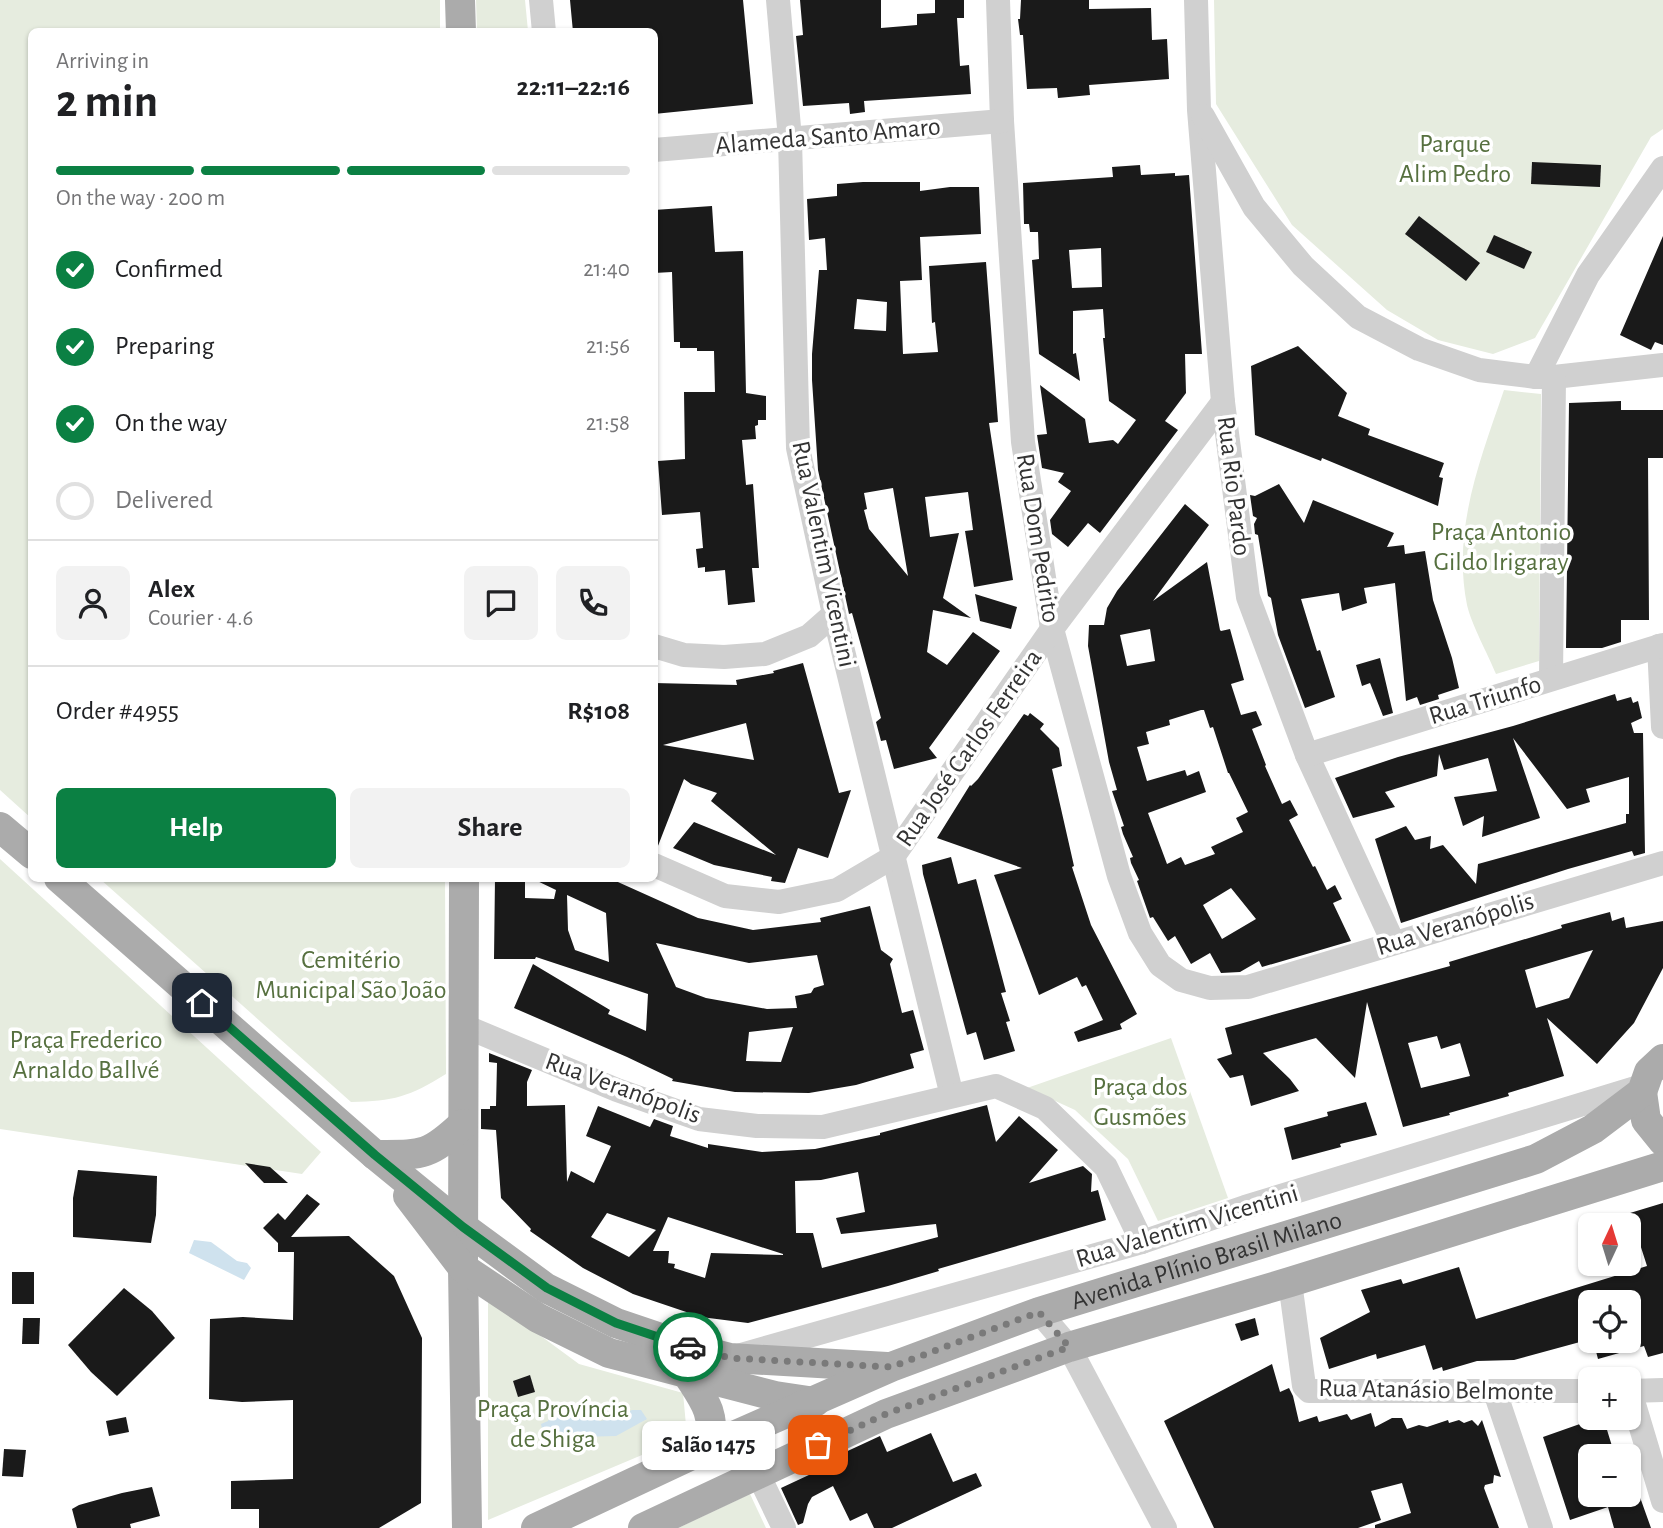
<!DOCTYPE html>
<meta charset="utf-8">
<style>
body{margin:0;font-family:"Alegreya Sans",sans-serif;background:#f2f2f2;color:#202124;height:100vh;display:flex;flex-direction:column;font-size:26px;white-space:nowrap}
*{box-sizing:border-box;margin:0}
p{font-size:23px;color:#757577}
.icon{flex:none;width:38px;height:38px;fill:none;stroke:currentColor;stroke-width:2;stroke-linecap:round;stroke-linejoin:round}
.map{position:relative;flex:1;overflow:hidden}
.sheet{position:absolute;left:28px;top:28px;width:630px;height:854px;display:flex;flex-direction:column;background:#fff;border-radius:10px;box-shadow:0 2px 5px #0004}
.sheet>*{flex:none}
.needle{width:46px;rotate:4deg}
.controls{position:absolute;left:1578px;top:1213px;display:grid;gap:14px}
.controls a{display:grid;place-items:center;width:63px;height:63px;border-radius:10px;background:#fff;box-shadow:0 2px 5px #0004;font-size:35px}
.pin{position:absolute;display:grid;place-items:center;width:60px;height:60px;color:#fff;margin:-30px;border-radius:14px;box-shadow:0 4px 10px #0006}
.courier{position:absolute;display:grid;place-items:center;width:70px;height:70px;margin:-35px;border:5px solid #0b8043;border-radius:50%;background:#fff;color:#222;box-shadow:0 2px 9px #0007}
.bubble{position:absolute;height:49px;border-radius:10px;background:#fff;box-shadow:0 2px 5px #0004;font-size:23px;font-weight:600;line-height:49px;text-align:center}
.summary em{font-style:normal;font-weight:600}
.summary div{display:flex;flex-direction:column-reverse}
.summary{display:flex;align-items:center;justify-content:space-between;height:119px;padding:0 28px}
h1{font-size:46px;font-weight:600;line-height:52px}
.bar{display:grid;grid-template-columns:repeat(4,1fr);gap:10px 7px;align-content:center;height:84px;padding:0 28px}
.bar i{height:9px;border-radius:5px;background:#e0e0e0}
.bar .active{background:#0b8043}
.bar p{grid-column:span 4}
.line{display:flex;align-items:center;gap:18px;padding:0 28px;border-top:2px solid #e0e0e0}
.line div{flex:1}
.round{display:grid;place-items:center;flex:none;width:74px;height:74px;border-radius:10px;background:#f2f2f2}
ol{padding:0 28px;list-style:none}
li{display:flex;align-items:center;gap:21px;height:77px}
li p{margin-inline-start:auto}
li .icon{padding:7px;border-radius:50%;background:#0b8043;color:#fff;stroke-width:4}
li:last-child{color:#757577}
li i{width:38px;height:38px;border:4px solid #e0e0e0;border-radius:50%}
.primary-button{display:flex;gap:14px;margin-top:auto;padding:14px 28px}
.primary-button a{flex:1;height:80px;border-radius:10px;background:#0b8043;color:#fff;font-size:28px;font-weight:600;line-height:80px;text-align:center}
.primary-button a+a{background:#f2f2f2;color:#202124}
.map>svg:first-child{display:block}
</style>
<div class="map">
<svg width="1663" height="1528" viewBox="0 0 1663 1528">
<rect width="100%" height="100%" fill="#fff"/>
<g fill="#e6ecdf">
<path d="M0 0H440V31L32 32 31 818 0 790Z"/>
<path d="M476 0H525L528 31H477Z"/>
<path d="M1214 0H1663V129L1651 137 1535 338 1493 354 1438 340 1387 310 1292 225 1216 104Z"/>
<path d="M1504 390 1541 394 1539 661 1496 674C1488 654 1472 626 1467 605 1452 530 1480 460 1504 390Z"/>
<path d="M0 859 321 1152 302 1174 0 1129Z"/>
<path d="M100 879H445L446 1074C409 1097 394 1101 351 1102Z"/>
<path d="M1171 1038 1228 1198 1158 1221 1128 1159 1075 1110 1027 1088Z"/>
<path d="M488 1297 579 1364 683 1393 687 1436 488 1520Z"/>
<path d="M750 1494 766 1528H678Z"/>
</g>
<g fill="#cfe2ee">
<path d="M194 1240 211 1242 237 1261 247 1263 251 1268 244 1280 189 1253Z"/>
<path d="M554 1408 582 1410 600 1421 615 1418 632 1410H641L647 1419 616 1436 544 1438 541 1424 548 1421Z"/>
</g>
<g fill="#1a1a1a" fill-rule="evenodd">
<path d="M570 0H743L753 104 654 114V32H573Z"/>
<path d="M800 0H881V28L917 25V14L935 13V0H964V18H957L960 66 969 65 971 94 864 101 865 112 850 114 849 103 803 106 796 36 803 35Z"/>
<path d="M1021 0H1089V9L1151 8 1152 40 1167 39 1169 79 1089 85 1090 95 1058 98 1057 88 1027 89 1023 35H1020L1018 19H1020Z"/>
<path d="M1532 162 1601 165 1600 187 1531 184Z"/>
<path d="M1140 165 1141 175 1175 173V176L1189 175 1202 354H1185L1186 393 1165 421 1178 430 1100 533 1088 523 1068 547 1052 534 1050 520 1071 491 1058 482 1064 473 1042 468 1037 435 1047 434 1040 385 1085 419 1089 443 1113 440 1118 444 1136 420 1109 401 1103 338H1105L1103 309 1073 311V354L1076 353 1080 381 1039 354 1032 260 1039 259 1038 232H1030L1029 224H1024L1023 183 1113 177 1112 167ZM1101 248 1102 287 1072 288 1069 250Z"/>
<path d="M863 182H920V191L950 187H979L981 234 920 237 922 280 900 281 903 354 938 352 935 322 932 323 929 266 986 262 998 422 989 423 1013 580 974 587 965 531 973 530 968 492 925 497 930 537 959 533 943 598 971 618 933 610 927 652 947 665 973 632 1000 651 929 748 937 758 894 769 886 740 881 741 876 722 881 718 852 613 849 614 818 470 812 380V354L819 270H827L825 238 809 240 807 199 837 196V184ZM857 299 887 302 886 331 854 329ZM893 488 908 576 869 529 864 510 867 509 864 493Z"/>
<path d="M712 206 715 252 743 251 746 393 766 396V420H758V425L755 426 756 439 742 440 746 485 753 484 759 568H752L755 602 728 605 725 570 705 572V567L698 568 696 549 703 548 700 512 662 515 658 461 685 459 684 392H715L714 351H697V348H680V342H674L672 272 654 273V210Z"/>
<path d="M1419 216 1480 263 1466 281 1405 234Z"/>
<path d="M1494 235 1532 252 1524 269 1486 252Z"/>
<path d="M1663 236V345L1655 342 1651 350 1620 335Z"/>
<path d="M1298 346 1347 393 1338 416 1370 429 1368 435 1444 463 1439 477 1443 478 1438 506 1322 458 1321 461 1255 435 1251 366Z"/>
<path d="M1621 401V410H1663V458H1648L1649 620H1621V642L1602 648H1566L1569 403Z"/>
<path d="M1279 484 1304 523 1313 500 1394 533 1387 547 1404 545 1405 554 1425 551 1433 600 1452 658 1459 688 1438 695 1439 699 1420 705 1417 697 1406 701 1395 583 1364 588 1367 603 1342 611 1339 593 1301 599 1317 651 1320 650 1335 697 1305 708 1278 635 1271 598 1268 596 1258 535 1255 534 1254 524 1257 518 1253 516 1250 495 1255 496Z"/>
<path d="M1185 504 1209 525 1153 601 1207 562 1220 630 1221 631 1230 629 1244 680 1231 684 1241 715 1256 711 1262 725 1252 729 1266 765 1265 766 1282 804 1290 800 1298 815 1289 820 1313 867 1315 866 1327 890 1335 885 1342 899 1333 903 1351 941 1262 967 1259 961 1240 972 1221 973 1210 953 1191 964 1175 936 1168 941 1153 917 1150 918 1137 881 1139 880 1131 863 1130 858 1133 857 1123 834 1121 827 1124 826 1112 791 1117 790 1109 762 1088 646 1089 625H1104L1107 608 1117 591ZM1150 629 1155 661 1127 666 1120 635ZM1201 710H1204L1210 728 1213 727 1228 773H1229L1248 812 1236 818 1243 832 1211 847 1215 854 1185 865 1181 857 1167 864 1148 813 1206 792 1199 771 1187 776 1185 770 1147 781 1137 747 1149 744 1146 732 1170 725 1169 720ZM1231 888 1256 919 1222 939 1203 905Z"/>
<path d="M975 594 1017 607 1011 629 980 621Z"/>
<path d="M1380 658 1393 713 1383 716 1370 683 1362 686 1356 665Z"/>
<path d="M803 663 839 793 851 790 828 858 798 848 785 883 771 881 772 877 714 865 673 848 694 822 776 855 711 801 717 793 691 784 684 779 656 851 654 850V683L737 685 736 680 774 673 773 671ZM746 723 754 760 663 745Z"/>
<path d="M1615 694 1617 701 1631 697 1633 703 1638 701 1642 718 1631 723 1634 733H1643L1645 853 1634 856 1632 851 1568 869 1401 923 1375 839 1406 826 1415 840 1431 836 1430 849 1443 845 1476 884 1478 864 1626 823V814H1629V777L1586 789 1590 802 1567 809 1513 738 1540 818 1482 837 1484 816 1463 826 1454 797 1497 791 1488 758 1444 770 1439 754 1437 776 1385 792 1395 807 1353 818 1335 778 1398 757 1513 726Z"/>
<path d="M1030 713 1044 724 1040 729 1059 748 1062 766 1052 769 1074 866 1072 867 1091 925 1137 1014 1120 1024 1122 1029 1078 1042 1074 1032 1103 1020 1086 985 1082 987 1077 977 1039 995 994 875 1022 868 937 838 970 785 971 786 978 779 1024 714 1028 716Z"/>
<path d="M951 857 958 884 976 879 1006 992 1001 993 1010 1021 1006 1022 1015 1051 984 1060 976 1032 967 1035 923 874 922 865Z"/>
<path d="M495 878H525V898L554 899 556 890 531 878H609L698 918 753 930 821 922 820 918 870 906 881 950 893 959 890 964 902 1013 913 1010 924 1050 910 1054 914 1068 856 1085 809 1093 735 1092 672 1081 673 1079 627 1057 514 1008 533 964 610 1010 608 1014 646 1031 648 994 536 957 535 959H494ZM567 895 606 913 609 962 575 950 568 930ZM656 943 749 963 817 955 824 985 814 988 811 993 795 996 797 1008 767 1009 706 998 676 987ZM793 1027 781 1062 746 1061 749 1032Z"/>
<path d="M1610 912 1612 921 1624 917 1626 928 1663 921V968L1634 1023 1597 1064 1547 1018 1564 1076 1508 1093 1509 1096 1449 1113 1450 1115 1403 1127 1367 1002 1355 1078 1316 1038 1263 1053 1290 1079 1299 1091 1251 1106 1243 1075 1230 1078 1217 1059 1232 1054 1225 1028 1450 966 1449 962 1562 928 1561 925ZM1593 950 1569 998 1536 1008 1525 970ZM1437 1036 1441 1049 1460 1043 1470 1076 1421 1088 1408 1043Z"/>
<path d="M489 1053 532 1070 527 1082V1106L565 1105 567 1182 571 1171 594 1183 611 1146 586 1136 598 1106 650 1127 654 1119 673 1126 670 1136 708 1148V1144L762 1152 815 1149 880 1135V1133L987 1105 996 1142 1019 1116 1058 1150 1029 1183 1083 1166 1092 1174 1091 1192 1098 1190 1106 1220 938 1269 939 1271 888 1286 748 1323 701 1317 633 1294 583 1268 530 1231 531 1229 501 1198 496 1130 481 1129V1109H490V1106H496L497 1063 489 1062ZM858 1172 865 1212 836 1218 841 1234 936 1224 938 1237 822 1268 813 1233H796L795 1181 821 1180ZM607 1213 633 1222 656 1230 629 1257 591 1237ZM668 1217 783 1254V1255L711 1253 705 1278 674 1268 675 1264 668 1263 669 1251H653Z"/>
<path d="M1366 1102 1377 1135 1340 1144 1341 1147 1292 1160 1284 1128 1328 1116 1327 1112Z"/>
<path d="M245 1163 270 1167 288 1183H264Z"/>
<path d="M78 1170 157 1176 156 1215 151 1243 73 1237V1198Z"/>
<path d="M307 1194 320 1204 291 1237 349 1236 394 1276 422 1338 421 1503 379 1528H259V1509H231V1481L293 1479V1400L242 1402 209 1399 210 1319 243 1317 293 1320 294 1252H278V1243L263 1228 278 1213 285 1220Z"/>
<path d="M1663 1203V1353L1648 1357 1644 1346 1598 1359 1593 1340H1629V1302H1591V1339L1514 1360 1477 1361 1443 1371 1442 1367 1433 1370 1425 1345 1377 1359 1376 1354 1329 1369 1320 1338 1370 1312 1361 1290 1401 1279 1403 1284 1459 1267 1476 1319 1647 1266 1630 1213Z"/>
<rect x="12" y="1272" width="22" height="32"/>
<path d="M124 1288 152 1311 175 1338 117 1396 91 1372 68 1345Z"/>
<path d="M23 1318H40L39 1344H22Z"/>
<path d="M1255 1318 1259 1335 1241 1341 1235 1324Z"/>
<path d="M1272 1364 1280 1392 1289 1388 1293 1396 1299 1422 1317 1416 1319 1422 1347 1414 1351 1420 1371 1413 1375 1427 1392 1418H1402L1407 1429 1419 1425 1427 1427 1448 1420 1449 1423 1459 1420 1464 1423 1472 1420 1478 1426 1482 1420 1501 1477 1494 1475 1493 1483 1485 1485 1484 1488 1499 1528H1375V1525L1411 1513 1402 1483 1371 1491 1381 1520 1358 1528H1214L1164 1421Z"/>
<path d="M530 1375 535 1392 518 1397 513 1381Z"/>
<path d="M126 1417 129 1432 109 1436 106 1421Z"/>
<path d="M1594 1419 1599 1422 1604 1420 1615 1456H1591V1494H1629V1473L1631 1472 1651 1528H1614L1608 1507 1570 1520 1543 1437Z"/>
<path d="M931 1433 953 1482 976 1473 982 1486 892 1528H874L867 1513 850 1521 833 1486 812 1497 808 1504 803 1523 798 1525 781 1488 841 1460 839 1455 880 1436 887 1452Z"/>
<path d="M4 1449 26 1450 23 1477 2 1476Z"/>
<path d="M152 1487 160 1516 130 1524 131 1528H77L72 1509 79 1505 122 1493Z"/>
</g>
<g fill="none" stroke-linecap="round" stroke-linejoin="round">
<g stroke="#d0d0d0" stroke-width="24">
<path d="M541 0 544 32"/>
<path d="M778 0 790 139 798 448 834 614 952 1096"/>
<path d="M998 0 1002 121 1023 442 1052 629 1119 876 1140 933 1160 965 1181 980 1210 988 1248 987 1663 863"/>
<path d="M1196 0 1199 110 1223 402 1248 597 1307 755 1393 942"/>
<path d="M1203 116 1254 207 1303 266 1358 317 1419 349 1479 370 1536 377H1554L1663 365"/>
<path d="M654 150 1002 121"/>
<path d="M1536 377 1588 275 1663 168"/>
<path d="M654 646 684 655 724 657 765 654 809 636 834 614"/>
<path d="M1659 646 1663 727"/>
<path d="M1551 679 1554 377"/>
<path d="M1307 755 1663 645"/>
<path d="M654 865 725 896 779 902 837 890 893 857 1052 629 1223 402"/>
<path d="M464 1026 617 1090 699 1119 757 1126 823 1127 996 1086 1045 1108 1106 1167 1142 1242"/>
<path d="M1290 1282 1304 1386 1309 1391H1591"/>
<path d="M1039 1312 1069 1347 1165 1528"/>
<path d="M741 1355 1142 1242 1245 1207 1642 1086"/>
<path d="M1629 1391 1663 1390"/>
<path d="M1630 1391 1663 1501"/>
<path d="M1495 1392 1541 1528"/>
<path d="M758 1474 784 1528"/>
</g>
<g stroke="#ababab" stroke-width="30">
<path d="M460 0 461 32"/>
<path d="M0 827 32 854"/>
<path d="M59 878 375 1155 463 1227 546 1288 616 1323 687 1347 730 1358 887 1367"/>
<path d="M464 878 463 1268 467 1528"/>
<path d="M1642 1092 1646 1120 1663 1141"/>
<path d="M375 1155C422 1155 428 1157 463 1124"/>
<path d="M408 1196 463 1268 538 1318 609 1353 775 1396 815 1402"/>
<path d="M686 1372C705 1402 714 1410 711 1446"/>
<path id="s1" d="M536 1528 711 1446 891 1367 1039 1312 1536 1159 1593 1129 1642 1092 1649 1072 1663 1059"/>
<path d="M643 1528 886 1414 1069 1347 1290 1282 1663 1166"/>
</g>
</g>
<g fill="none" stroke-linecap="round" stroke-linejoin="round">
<path stroke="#7a7a7a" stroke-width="7" stroke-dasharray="0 12.6" d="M688 1347 730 1358 891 1367 1039 1312 1069 1347 886 1414 818 1445"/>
<path stroke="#0b8043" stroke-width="9" d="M202 1003 375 1155 463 1227 547 1288 616 1323 688 1347"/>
</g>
<g text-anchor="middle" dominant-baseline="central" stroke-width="7" stroke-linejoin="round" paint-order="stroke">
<g font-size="26" fill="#333" stroke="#fff">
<text transform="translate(828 136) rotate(-5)">Alameda Santo Amaro</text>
<text transform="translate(1234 486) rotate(83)">Rua Rio Pardo</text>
<text transform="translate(1038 538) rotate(81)">Rua Dom Pedrito</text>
<text transform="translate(824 554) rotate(78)">Rua Valentim Vicentini</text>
<text transform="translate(1485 700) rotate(-17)">Rua Triunfo</text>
<text transform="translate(969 748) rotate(-55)">Rua José Carlos Ferreira</text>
<text transform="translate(1455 924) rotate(-17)">Rua Veranópolis</text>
<text transform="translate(623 1088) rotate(20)">Rua Veranópolis</text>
<text transform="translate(1187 1226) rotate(-17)">Rua Valentim Vicentini</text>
<text stroke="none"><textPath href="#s1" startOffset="723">Avenida Plínio Brasil Milano</textPath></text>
<text transform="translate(1436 1390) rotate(1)">Rua Atanásio Belmonte</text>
</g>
<g font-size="26" fill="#56703f" stroke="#fff">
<text x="1455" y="144">Parque<tspan x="1455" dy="30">Alim Pedro</tspan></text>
<text x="1501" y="532">Praça Antonio<tspan x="1501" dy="30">Gildo Irigaray</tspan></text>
<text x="351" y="960">Cemitério<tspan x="351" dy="30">Municipal São João</tspan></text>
<text x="86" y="1040">Praça Frederico<tspan x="86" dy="30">Arnaldo Ballvé</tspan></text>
<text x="1140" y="1087">Praça dos<tspan x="1140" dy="30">Gusmões</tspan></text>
<text x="553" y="1409">Praça Província<tspan x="553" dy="30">de Shiga</tspan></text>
</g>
</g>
</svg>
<div class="controls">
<a><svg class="needle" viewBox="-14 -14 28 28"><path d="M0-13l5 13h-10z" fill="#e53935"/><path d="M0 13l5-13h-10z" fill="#757577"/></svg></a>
<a><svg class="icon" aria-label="locate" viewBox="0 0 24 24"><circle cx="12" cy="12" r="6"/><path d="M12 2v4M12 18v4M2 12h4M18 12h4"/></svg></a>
<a>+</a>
<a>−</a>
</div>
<div class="pin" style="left:818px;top:1445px;background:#ea580c"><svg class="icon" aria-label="bag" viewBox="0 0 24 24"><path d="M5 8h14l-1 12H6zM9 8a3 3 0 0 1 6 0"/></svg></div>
<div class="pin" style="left:202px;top:1003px;background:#1f2937"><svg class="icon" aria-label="home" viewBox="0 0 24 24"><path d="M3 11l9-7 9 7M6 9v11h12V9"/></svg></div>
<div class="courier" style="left:688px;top:1347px"><svg class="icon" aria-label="car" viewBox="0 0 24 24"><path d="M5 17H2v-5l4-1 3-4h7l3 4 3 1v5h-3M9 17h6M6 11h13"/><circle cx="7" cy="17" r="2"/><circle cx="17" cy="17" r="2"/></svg></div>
<div class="bubble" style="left:642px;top:1421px;width:133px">Salão 1475</div>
<section class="sheet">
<div class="summary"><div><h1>2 min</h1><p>Arriving in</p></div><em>22:11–22:16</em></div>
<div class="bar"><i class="active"></i><i class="active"></i><i class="active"></i><i></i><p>On the way · 200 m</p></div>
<ol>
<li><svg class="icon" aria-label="check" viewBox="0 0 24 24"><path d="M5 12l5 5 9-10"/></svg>Confirmed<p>21:40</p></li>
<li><svg class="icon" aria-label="check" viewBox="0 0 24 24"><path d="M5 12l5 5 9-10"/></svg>Preparing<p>21:56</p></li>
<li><svg class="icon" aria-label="check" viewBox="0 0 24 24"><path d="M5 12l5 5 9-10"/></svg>On the way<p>21:58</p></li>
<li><i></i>Delivered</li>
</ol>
<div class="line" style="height:126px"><a class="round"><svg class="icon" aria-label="person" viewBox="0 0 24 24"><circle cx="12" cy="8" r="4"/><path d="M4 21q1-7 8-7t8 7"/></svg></a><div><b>Alex</b><p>Courier · 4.6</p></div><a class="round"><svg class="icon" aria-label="chat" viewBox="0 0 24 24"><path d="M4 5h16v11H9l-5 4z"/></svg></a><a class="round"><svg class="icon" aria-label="phone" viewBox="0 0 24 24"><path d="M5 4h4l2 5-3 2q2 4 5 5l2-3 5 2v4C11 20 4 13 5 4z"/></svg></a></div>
<div class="line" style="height:91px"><div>Order #4955</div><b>R$108</b></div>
<div class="primary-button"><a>Help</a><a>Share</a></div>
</section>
</div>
